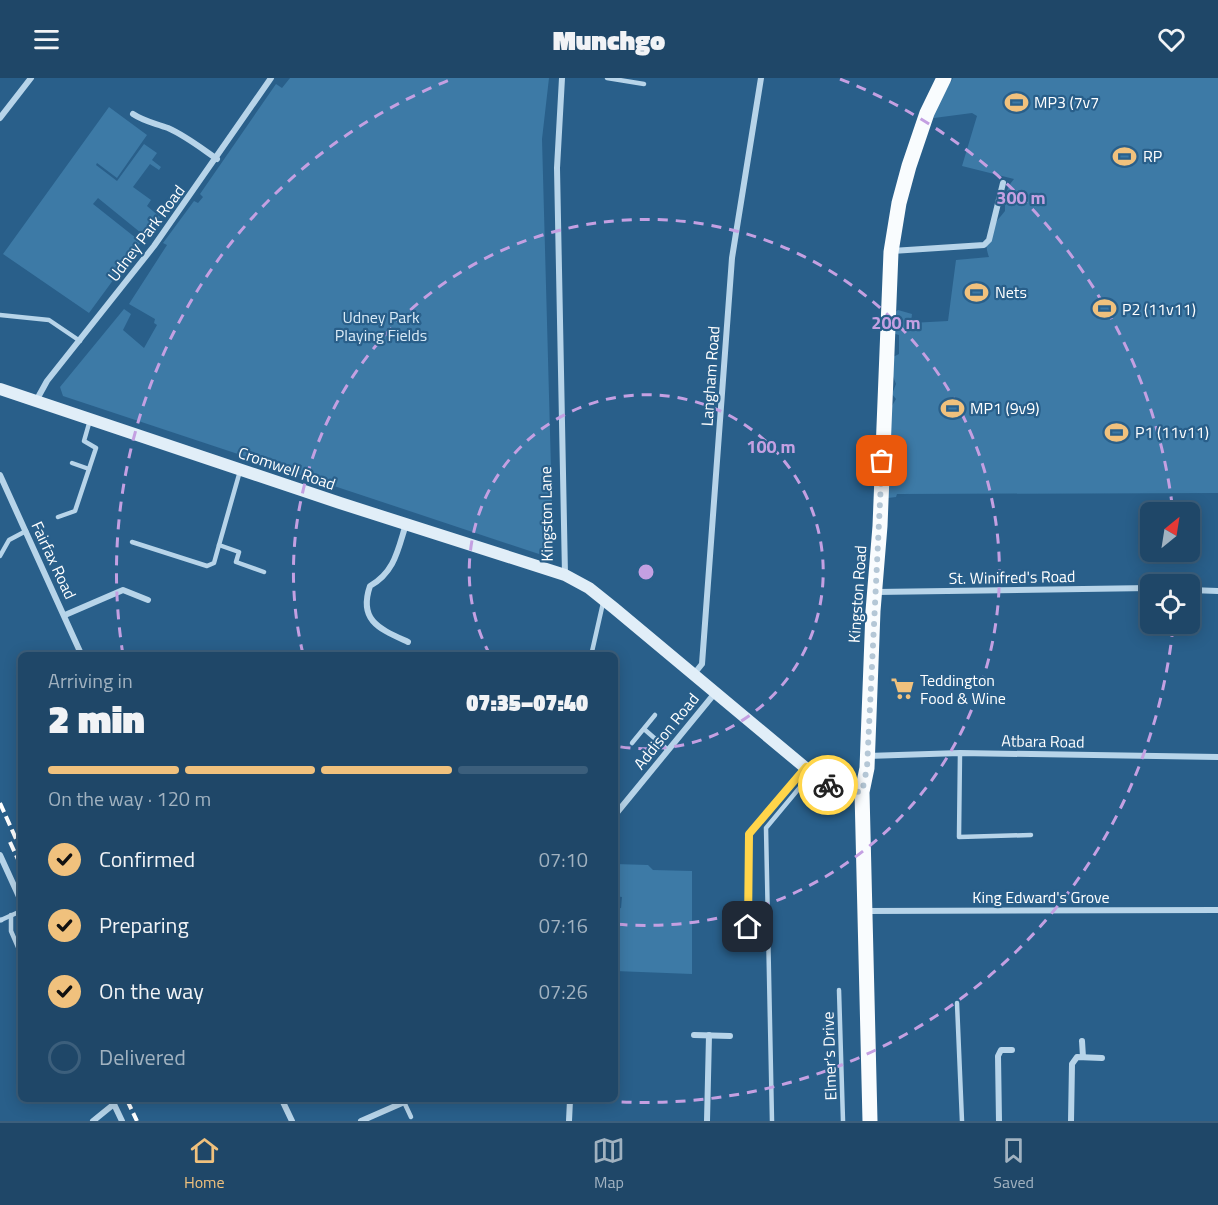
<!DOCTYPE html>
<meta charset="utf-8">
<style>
body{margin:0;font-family:"Titillium Web",sans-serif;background:#2c5171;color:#f1f3f6;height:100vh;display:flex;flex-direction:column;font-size:22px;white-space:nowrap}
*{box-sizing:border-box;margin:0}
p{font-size:20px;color:#a1b2c0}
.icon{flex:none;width:33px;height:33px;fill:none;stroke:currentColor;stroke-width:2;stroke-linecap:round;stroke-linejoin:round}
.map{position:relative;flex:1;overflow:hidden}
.details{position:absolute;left:18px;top:574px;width:600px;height:450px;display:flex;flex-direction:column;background:#1f4768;border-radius:9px;box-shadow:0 3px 15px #0003,0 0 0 2px #3c5f7c}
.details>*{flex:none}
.needle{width:39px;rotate:30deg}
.controls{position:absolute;left:1140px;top:424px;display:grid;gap:12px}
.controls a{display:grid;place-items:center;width:60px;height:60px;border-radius:9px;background:#1f4768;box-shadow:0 3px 15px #0003,0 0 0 2px #3c5f7c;font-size:30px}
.pin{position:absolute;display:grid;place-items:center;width:51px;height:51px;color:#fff;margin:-26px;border-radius:12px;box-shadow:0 3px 9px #0006}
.courier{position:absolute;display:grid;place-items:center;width:60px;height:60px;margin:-30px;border:4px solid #ffd54a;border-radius:50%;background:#fff;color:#222;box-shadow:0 2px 8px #0007}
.headline em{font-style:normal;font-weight:800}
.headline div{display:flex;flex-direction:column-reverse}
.headline{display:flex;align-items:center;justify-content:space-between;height:102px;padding:0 30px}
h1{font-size:39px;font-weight:800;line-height:45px}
.bar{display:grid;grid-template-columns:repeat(4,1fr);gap:9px 6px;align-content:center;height:72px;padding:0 30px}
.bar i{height:8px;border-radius:4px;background:#3c5f7c}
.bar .current{background:#f0c17d}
.bar p{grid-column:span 4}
ol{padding:0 30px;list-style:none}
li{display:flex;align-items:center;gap:18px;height:66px}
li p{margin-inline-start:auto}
li .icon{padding:6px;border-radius:50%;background:#f0c17d;color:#111;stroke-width:4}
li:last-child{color:#a1b2c0}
li i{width:33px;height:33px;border:3px solid #3c5f7c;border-radius:50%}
header{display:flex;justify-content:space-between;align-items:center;height:78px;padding:0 30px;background:#1f4768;font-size:27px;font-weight:800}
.tabs{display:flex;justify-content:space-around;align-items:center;height:84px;border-top:2px solid #3c5f7c;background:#1f4768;font-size:16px;color:#a1b2c0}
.tabs a{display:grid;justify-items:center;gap:3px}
.tabs .current{color:#f0c17d}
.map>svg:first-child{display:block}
</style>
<header><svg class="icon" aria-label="menu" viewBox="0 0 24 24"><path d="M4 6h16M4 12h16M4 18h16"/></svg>Munchgo<svg class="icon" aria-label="heart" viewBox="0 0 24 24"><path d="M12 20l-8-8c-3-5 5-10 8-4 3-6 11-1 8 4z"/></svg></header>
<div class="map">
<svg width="1218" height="1043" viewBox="0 0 1218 1043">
<rect width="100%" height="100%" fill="#295f8a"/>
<g fill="#3d7aa6">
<path d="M290 0H549L542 61 553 464 550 472 542 477 63 318 60 309 124 231 131 236 123 252 144 270 157 247 154 245 155 241 129 226 167 167 163 165 194 123 198 125 203 119 200 116 276 6 282 10Z"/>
<path d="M953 0H1218V415L897 416 896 419 888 420 886 374 893 366 890 357 889 333 896 321 892 316 896 306 891 293V280L899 276V257L892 255V237L898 232 912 236 911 245 948 243 956 182 989 179C981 158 993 148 1005 133 1005 121 1005 111 1014 101L962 88 977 38 972 35 934 40 930 33 942 5 951 4Z"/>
<path d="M109 29 147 57 117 100 97 85 96 87 117 103 144 66 157 75 152 82 161 89 159 92 150 86 133 109 151 122 147 128 160 139 146 159 98 120 93 126 141 164 89 235 3 176Z"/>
<path d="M615 786 648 787 653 792 692 793V896L615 893V831L621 830 622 819 615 818Z"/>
</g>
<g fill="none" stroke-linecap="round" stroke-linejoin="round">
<g stroke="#b7d4e9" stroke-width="4.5">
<path d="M607 0 644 6"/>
<path d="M0 237 49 242 80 263"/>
<path d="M72 385 89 391"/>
<path d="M240 393 219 467 239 474 236 484 264 494"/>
<path d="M58 439 75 433 96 370 84 363 90 342"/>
<path d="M132 464 207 488 214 485 219 467"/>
<path d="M0 478 9 462 26 453"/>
<path d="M591 578 603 525"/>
<path d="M644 651 668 672"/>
<path d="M632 665 655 637"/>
<path d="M960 675 959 759 1031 757"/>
<path d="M11 837V853L21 876"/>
<path d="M1 842 21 833"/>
<path d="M839 912 843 1043"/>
<path d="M957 925 962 1043"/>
<path d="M404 1024 411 1039"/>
<path d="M772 1043 766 750 811 696"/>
</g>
<path stroke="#b7d4e9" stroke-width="5" d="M0 842H1"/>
<g stroke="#b7d4e9" stroke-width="6">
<path d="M562 0 557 90 565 497"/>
<path d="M133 36C145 44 155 45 168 50 186 58 201 70 217 81"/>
<path d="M0 40 31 0"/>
<path d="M892 173 984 167 989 162 1003 105"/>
<path d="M36 323 47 303 154 168 271 0"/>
<path d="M0 397 82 578"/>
<path d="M406 446C398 471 395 494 370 508 358 543 380 551 408 564"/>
<path d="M1190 512 1218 513"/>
<path d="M876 514 1150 510"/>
<path d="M65 537 123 512 148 522"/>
<path d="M694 596 702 586 732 180 761 0"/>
<path d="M867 678 960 675 1218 679"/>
<path d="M615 737 715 615"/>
<path d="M0 777 21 823"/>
<path d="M864 833 1218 832"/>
<path d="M748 869 749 756 806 689"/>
<path d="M694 957 730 958"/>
<path d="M1082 963 1083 979"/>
<path d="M112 1022 122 1043"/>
<path d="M282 1022 292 1043"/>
<path d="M93 1043 114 1026"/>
<path d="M361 1043 409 1022"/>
<path d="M569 1043 570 1022"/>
<path d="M707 1043 709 957"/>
<path d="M999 1043 998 978 1001 972H1012"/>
<path d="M1071 1043 1072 986 1077 979 1102 980"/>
</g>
<path stroke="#e1eef8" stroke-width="12" d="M0 311 340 425 565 497 589 510 614 530 832 712 862 714"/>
<path stroke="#f9fcfe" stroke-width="15" d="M870 1043 862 714 867 690 873 533 880 448 891 174 899 125 909 88 927 35 944 0"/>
<g stroke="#fff" stroke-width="4" stroke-dasharray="10 4.5" stroke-linecap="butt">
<path d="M0 725 21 772"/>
<path d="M10 764 21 788"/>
<path d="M127 1022 137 1043"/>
</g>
</g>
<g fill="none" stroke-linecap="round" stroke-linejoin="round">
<path stroke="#b4c7d6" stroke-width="6" stroke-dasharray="0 10.8" d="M828 707 832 712 862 714 867 690 882 383"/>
<path stroke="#ffd54a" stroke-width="8" d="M748 849 749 756 806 689 828 707"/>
</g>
<g fill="none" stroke="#c4a0e2" stroke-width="3" stroke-dasharray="10 8">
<path d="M490 577A177 177 0 1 1 615 668"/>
<path d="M303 576A353 353 0 1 1 615 846"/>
<path d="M1173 549A530 530 0 0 1 595 1022M123 577A530 530 0 0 1 452 1M840 1A530 530 0 0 1 1173 434M1176 476A530 530 0 0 1 1176 503"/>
</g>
<defs>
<symbol id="stadium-bare" viewBox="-9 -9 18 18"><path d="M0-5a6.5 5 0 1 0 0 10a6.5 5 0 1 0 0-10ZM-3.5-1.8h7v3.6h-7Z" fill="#f0c17d" stroke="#295f8a" stroke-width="2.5" paint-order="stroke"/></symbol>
<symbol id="supermarket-bare" viewBox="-9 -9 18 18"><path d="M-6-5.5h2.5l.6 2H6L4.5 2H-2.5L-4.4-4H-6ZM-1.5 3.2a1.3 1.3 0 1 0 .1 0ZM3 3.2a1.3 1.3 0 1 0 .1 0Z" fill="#f0c17d" stroke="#295f8a" stroke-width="2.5" paint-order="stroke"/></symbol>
</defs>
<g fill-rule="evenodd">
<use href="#stadium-bare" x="1000" y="8" width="33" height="33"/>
<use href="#stadium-bare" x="1108" y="62" width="33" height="33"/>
<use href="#stadium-bare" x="960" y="198" width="33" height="33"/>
<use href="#stadium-bare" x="1088" y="214" width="33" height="33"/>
<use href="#stadium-bare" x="936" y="314" width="33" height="33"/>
<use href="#stadium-bare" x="1100" y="338" width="33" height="33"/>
<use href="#supermarket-bare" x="886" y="594" width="33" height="33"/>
</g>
<g text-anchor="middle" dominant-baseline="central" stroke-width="4.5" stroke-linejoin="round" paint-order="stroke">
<g font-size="16" fill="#fff" stroke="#295f8a" text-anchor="start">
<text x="1034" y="24">MP3 (7v7</text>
<text x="1143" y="78">RP</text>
<text x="995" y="214">Nets</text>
<text x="1122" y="231">P2 (11v11)</text>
<text x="970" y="330">MP1 (9v9)</text>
<text x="1135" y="354">P1 (11v11)</text>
<text x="920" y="602">Teddington<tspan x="920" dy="18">Food &amp; Wine</tspan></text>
</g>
<g font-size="16" fill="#fff" stroke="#295f8a">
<text transform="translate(146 155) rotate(-53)">Udney Park Road</text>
<text transform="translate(710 298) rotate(-86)">Langham Road</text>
<text transform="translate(287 390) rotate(19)">Cromwell Road</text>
<text transform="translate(546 436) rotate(-91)">Kingston Lane</text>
<text transform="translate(54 482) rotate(65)">Fairfax Road</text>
<text transform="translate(1012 499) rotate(-1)">St. Winifred's Road</text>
<text transform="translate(857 516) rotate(-86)">Kingston Road</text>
<text transform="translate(666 653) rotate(-51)">Addison Road</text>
<text transform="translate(1043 663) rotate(1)">Atbara Road</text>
<text x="1041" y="819">King Edward's Grove</text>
<text transform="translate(829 978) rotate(-92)">Elmer's Drive</text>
</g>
<g font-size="16" fill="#daebf7" stroke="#295f8a">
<text x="381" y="239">Udney Park<tspan x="381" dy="18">Playing Fields</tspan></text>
</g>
</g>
<circle cx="646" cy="494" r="9" fill="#c4a0e2" stroke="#295f8a" stroke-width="3"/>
<g font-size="18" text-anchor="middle" font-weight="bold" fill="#c4a0e2" stroke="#295f8a" stroke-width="4.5" stroke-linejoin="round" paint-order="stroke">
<text x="1021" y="126">300 m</text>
<text x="896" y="251">200 m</text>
<text x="771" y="375">100 m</text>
</g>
</svg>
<div class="controls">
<a><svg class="needle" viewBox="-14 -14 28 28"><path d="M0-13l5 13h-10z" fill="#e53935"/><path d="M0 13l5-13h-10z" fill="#a1b2c0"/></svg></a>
<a><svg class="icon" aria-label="locate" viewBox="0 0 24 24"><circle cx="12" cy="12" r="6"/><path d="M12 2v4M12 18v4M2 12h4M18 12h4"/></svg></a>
</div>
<div class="pin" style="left:882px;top:383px;background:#ea580c"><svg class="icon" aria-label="bag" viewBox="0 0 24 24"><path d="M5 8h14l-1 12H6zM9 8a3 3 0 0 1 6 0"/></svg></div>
<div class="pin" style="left:748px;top:849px;background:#1f2937"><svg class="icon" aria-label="home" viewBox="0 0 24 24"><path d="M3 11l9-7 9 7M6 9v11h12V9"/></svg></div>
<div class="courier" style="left:828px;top:707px"><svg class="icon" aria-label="bike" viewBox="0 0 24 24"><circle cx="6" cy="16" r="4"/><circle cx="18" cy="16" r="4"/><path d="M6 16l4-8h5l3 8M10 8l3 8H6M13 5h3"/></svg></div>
<section class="details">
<div class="headline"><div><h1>2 min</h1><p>Arriving in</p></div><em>07:35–07:40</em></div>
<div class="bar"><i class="current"></i><i class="current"></i><i class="current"></i><i></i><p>On the way · 120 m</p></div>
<ol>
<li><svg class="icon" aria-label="check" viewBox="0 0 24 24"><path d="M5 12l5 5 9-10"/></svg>Confirmed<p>07:10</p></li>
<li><svg class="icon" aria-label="check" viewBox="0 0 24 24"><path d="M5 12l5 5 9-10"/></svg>Preparing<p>07:16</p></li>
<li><svg class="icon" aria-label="check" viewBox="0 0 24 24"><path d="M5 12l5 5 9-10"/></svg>On the way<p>07:26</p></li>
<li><i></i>Delivered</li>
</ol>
</section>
</div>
<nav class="tabs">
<a class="current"><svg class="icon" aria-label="home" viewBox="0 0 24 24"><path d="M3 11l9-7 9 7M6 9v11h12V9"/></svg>Home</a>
<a><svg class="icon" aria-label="map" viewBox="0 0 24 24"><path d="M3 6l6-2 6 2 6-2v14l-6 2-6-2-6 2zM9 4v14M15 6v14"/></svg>Map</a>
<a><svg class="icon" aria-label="saved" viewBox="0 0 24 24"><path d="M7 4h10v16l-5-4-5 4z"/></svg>Saved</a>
</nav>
